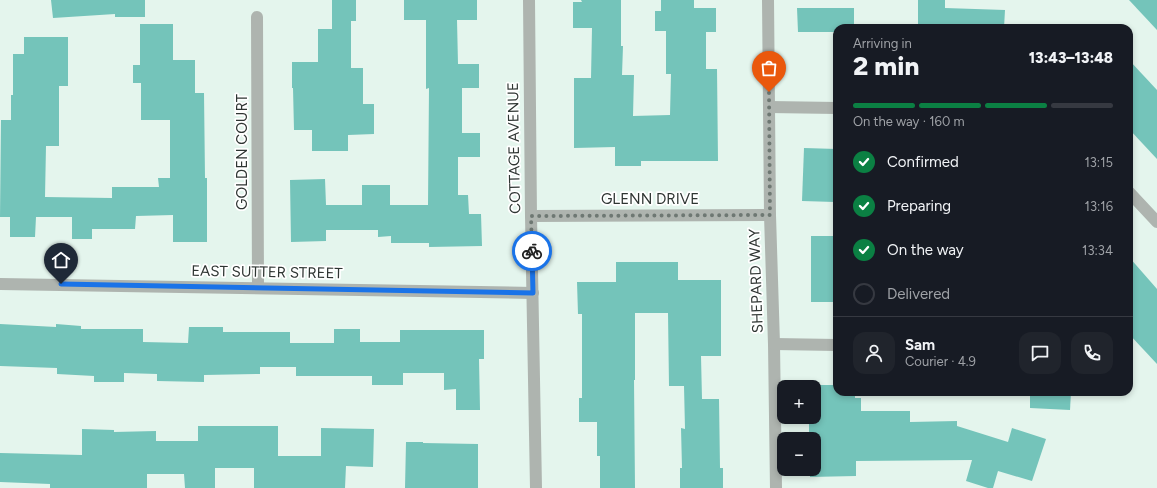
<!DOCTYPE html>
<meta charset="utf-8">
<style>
body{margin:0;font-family:Figtree,sans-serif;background:#20242c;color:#f1f3f6;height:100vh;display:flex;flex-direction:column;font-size:15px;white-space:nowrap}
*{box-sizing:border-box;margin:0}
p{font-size:13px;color:#9ea1a6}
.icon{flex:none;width:22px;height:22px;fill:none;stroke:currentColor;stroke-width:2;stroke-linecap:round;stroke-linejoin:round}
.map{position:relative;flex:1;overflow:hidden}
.panel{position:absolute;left:833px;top:24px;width:300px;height:372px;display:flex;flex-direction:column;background:#171b24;border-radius:12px;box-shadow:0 2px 6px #0003}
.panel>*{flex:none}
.fabs{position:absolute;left:777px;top:380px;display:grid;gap:8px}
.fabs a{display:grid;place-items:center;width:44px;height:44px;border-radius:8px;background:#171b24;box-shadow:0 2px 6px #0003;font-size:20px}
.pin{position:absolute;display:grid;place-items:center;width:34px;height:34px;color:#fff;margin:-41px -17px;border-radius:50% 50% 50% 0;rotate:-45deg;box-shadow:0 0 4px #0007}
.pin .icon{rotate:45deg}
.courier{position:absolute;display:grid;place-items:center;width:40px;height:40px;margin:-20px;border:3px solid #1a73e8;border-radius:50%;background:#fff;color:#222;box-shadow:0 1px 5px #0007}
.summary em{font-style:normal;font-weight:800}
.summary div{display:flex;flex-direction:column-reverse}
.summary{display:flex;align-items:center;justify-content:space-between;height:68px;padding:0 20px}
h1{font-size:26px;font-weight:800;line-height:30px}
.bar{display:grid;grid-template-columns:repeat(4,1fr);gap:6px 4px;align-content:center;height:48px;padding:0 20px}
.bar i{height:5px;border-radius:3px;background:#363941}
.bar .on{background:#0b8043}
.bar p{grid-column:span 4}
.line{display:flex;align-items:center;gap:10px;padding:0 20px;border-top:1px solid #363941}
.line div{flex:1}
.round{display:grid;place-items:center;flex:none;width:42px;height:42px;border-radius:12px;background:#20242c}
ol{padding:0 20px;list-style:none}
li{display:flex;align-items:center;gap:12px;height:44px}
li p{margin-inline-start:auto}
li .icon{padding:4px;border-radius:50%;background:#0b8043;color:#fff;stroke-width:4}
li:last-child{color:#9ea1a6}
li i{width:22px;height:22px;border:2px solid #363941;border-radius:50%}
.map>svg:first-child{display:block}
</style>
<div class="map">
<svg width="1157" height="488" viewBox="0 0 1157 488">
<rect width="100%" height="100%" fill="#e4f5ed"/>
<g fill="#74c4ba">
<path d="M51 0H145V17H115V14L53 18Z"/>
<path d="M332 0H356V21H351V68H363V104H374V134L348 135V151H312V130H294L293 88H292V62H318V29H332Z"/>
<path d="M404 0H477V20H457L458 64H479V88H462V133H480V157H458V195H468L469 214H481L482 246 429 247V243H391V236L378 237V230H326V241L291 242 290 180 325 179 326 205H362V185H390V205H428L429 88 426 89V20H404Z"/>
<path d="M581 0H621V46H623L622 75H634L633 116 670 115 671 74H666V31H655V11H661V0H694V8H716V32H706V69H717L718 161H641V166H615V147L574 148V78H591L592 28H573V2H582Z"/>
<path d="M918 0H945V8L1005 10 1004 28H918Z"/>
<path d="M1129 0H1157V30Z"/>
<path d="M797 8H854V28H837V32H798Z"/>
<path d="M140 24H173V60H195V93H204L205 178H207V242H173V215L136 216 135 229H92V239H72V217H36L35 237H10V217H0L1 120H11V95H13V54H24V37H68V86H59V146H46L45 197 112 198V187H159L158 178H170V120H141V83H133V65H140Z"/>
<path d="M1129 60 1157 90V159L1129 129Z"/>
<path d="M804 148 837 149 835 202 802 201Z"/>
<rect x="811" y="236" width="26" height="66"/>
<path d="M1129 257 1157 289V364L1129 334Z"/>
<path d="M616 262H678V280H721V356H701L702 399H719L720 468H723V488H680V468H682L681 428 685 429 684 386H669L668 313H635V380H634L635 488H600V456H597V422H579V398H582V314H578L577 282H616Z"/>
<path d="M0 324 56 327V324L81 326V329H143V342L188 343 189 327H223V332H290V343H334V329H360V342H400V330H484V359H479L480 410H456V389L444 390V373H403V385H372V376H296V367H260V374L204 375V382L157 381V374L124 373V382H94V376L57 374V368L0 366Z"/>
<path d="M809 385H837V392H855V398H861V411H910V422L957 421V426L1008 442 1012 428 1046 439 1032 481 998 471 993 488H988L966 481 972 460 856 461V476L810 477V469H814V439H809V417H814V387H809Z"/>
<path d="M1030 392H1071L1070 410 1030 408Z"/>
<path d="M198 426H278V456H321V428L374 429 373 467 346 466 345 488H254V468H215V488H185L184 474H147V488H50V484L0 482V453L82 455V429L114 430V432L156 431V441H198Z"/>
<path d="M406 442H423V443L478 444V488H405Z"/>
</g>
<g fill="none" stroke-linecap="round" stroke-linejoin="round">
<g stroke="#aeb4af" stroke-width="12">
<path d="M529 0 531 216 536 488"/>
<path d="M768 0 770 215 774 344 776 488"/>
<path d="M257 17 258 288"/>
<path d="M769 107 837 108"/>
<path d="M1129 192 1157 222"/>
<path d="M531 216 770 215"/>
<path d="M0 284 533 293"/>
<path d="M774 344 837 345"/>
</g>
</g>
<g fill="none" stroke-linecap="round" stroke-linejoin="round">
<path stroke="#6e7873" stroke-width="4" stroke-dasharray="0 7.2" d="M532 251 531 216 770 215 769 92"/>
<path stroke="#1a73e8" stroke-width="5" d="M61 284 533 293 532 251"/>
</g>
<g text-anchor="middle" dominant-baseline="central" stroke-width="3.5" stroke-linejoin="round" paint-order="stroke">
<g font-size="15" fill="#2e3532" stroke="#fff">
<text transform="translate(514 148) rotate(-91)">COTTAGE AVENUE</text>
<text transform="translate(242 152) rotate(-90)">GOLDEN COURT</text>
<text x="650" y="199">GLENN DRIVE</text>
<text transform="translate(267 272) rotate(1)">EAST SUTTER STREET</text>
<text transform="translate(756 281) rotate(-92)">SHEPARD WAY</text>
</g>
</g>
</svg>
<div class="fabs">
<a>+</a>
<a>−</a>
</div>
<div class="pin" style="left:769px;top:92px;background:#ea580c"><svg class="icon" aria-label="bag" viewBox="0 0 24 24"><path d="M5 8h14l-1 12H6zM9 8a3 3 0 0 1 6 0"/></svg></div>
<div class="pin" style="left:61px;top:284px;background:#1f2937"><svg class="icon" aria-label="home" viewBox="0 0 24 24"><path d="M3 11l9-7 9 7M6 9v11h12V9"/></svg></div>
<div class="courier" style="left:532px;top:251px"><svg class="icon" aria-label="bike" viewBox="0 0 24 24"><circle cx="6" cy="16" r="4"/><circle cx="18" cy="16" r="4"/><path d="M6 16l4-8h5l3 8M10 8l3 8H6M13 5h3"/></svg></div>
<section class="panel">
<div class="summary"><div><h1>2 min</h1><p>Arriving in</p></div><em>13:43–13:48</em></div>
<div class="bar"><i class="on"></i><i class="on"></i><i class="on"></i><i></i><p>On the way · 160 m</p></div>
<ol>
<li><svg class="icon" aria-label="check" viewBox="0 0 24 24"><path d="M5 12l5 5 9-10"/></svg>Confirmed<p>13:15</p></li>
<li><svg class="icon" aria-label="check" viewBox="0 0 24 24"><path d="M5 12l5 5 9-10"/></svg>Preparing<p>13:16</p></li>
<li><svg class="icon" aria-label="check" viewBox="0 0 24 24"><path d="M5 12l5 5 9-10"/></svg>On the way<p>13:34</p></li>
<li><i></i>Delivered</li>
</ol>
<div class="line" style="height:72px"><a class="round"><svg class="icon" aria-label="person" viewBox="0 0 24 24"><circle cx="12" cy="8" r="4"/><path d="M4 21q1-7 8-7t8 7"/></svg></a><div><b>Sam</b><p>Courier · 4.9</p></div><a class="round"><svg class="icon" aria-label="chat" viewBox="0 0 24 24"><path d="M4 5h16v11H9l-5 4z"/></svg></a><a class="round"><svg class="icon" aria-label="phone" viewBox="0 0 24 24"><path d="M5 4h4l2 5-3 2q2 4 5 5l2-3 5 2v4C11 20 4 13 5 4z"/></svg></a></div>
</section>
</div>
